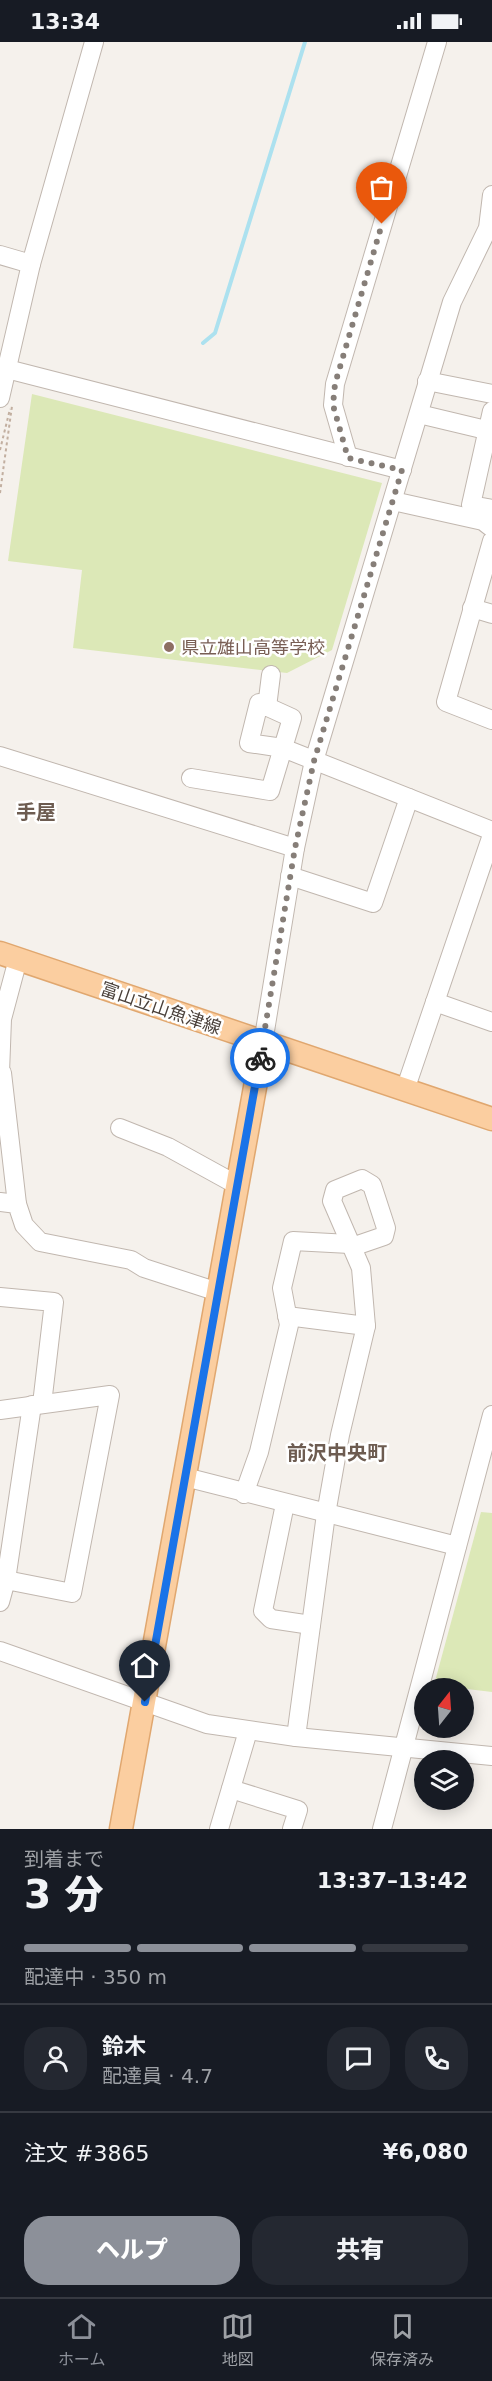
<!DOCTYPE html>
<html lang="ja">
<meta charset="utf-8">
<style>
body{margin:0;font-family:"DejaVu Sans","Noto Sans JP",sans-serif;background:#242831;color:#f1f3f6;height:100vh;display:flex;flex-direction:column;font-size:22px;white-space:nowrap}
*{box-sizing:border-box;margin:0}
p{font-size:20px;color:#9ea1a6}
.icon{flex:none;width:33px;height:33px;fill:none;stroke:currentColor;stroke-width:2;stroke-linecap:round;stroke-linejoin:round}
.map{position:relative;height:1787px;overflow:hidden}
.side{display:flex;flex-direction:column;background:#171b24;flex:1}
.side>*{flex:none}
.needle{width:39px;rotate:17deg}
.fabs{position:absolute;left:414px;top:1636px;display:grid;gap:12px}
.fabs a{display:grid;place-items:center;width:60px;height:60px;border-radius:50%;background:#171b24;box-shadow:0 3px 15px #0003;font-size:30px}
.pin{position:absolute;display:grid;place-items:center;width:51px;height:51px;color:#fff;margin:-62px -26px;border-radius:50% 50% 50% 0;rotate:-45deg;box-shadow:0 0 6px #0007}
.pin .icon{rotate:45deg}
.courier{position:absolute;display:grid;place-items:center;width:60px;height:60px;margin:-30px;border:4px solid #1a73e8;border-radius:50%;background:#fff;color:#222;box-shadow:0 2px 8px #0007}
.summary em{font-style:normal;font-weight:800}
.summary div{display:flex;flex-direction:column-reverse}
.summary{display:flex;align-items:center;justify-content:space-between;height:102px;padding:0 24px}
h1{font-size:39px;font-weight:800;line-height:45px}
.bar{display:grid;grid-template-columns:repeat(4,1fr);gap:9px 6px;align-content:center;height:72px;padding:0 24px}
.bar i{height:8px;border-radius:4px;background:#363941}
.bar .current{background:#8c9099}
.bar p{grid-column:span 4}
.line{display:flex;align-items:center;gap:15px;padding:0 24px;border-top:2px solid #363941}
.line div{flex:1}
.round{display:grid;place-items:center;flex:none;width:63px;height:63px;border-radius:24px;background:#242831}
.button{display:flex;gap:12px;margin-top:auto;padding:12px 24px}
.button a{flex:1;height:69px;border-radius:24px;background:#8c9099;color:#fff;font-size:24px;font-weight:800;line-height:69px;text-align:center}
.button a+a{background:#242831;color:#f1f3f6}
.status{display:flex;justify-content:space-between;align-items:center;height:42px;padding:0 30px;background:#171b24;direction:ltr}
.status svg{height:16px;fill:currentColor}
.dock{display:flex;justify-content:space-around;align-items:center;height:84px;border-top:2px solid #363941;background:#171b24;font-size:16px;color:#9ea1a6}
.dock a{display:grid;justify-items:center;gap:3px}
.dock .current{color:#8c9099}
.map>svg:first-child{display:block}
</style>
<div class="status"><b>13:34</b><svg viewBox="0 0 49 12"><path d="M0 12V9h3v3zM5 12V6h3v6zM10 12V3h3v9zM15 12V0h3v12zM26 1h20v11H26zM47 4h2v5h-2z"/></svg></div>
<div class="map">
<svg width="492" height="1787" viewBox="0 0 492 1787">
<rect width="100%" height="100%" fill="#f5f1ec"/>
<g fill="#dce8b7">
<path d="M32 352 382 441 332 608 287 631 73 606 82 528 8 519Z"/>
<path d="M481 1470 492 1471V1650L434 1643Z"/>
</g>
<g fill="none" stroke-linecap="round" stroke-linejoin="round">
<path stroke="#ace1ef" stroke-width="4" d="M203 301 215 291 305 0"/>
<defs>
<g id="minor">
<path d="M0 213 31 222"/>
<path d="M7 327 402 428"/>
<path d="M427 339 492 352"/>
<path d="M0 356 31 222 94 0"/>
<path d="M492 369 471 463 492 467"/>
<path d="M419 372 486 388"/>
<path d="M348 415 333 363 335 342 437 0"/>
<path d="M393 459 483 479 492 486"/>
<path d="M492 499 446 660 492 678"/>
<path d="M472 566 492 572"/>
<path d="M267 665 271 633"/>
<path d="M0 714 295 806"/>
<path d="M191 736 270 749 292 676 259 661 249 701 283 706 492 789"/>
<path d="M290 834 373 861 409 756"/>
<path d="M435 960 492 980"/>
<path d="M263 1001 295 806 314 719 452 260 488 186 492 153"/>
<path d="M0 1031 2 977 18 917"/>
<path d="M2 1031 17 1162"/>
<path d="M405 1048 492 793"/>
<path d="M120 1086 168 1105 237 1143"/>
<path d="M0 1160 17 1162 24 1183 40 1200 131 1218 144 1226 218 1250"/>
<path d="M0 1255 54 1260 42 1362"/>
<path d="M287 1274 366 1284"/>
<path d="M0 1368 110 1353 72 1551 6 1538 0 1560"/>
<path d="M185 1435 457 1504"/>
<path d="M244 1452 259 1410 289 1283 282 1246 293 1199 350 1202"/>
<path d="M285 1462 263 1569 271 1577 311 1583"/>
<path d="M6 1538 32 1363"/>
<path d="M0 1609 207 1682 296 1695 492 1714"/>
<path d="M296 1695 326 1472 340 1393 366 1284 361 1226 332 1159 335 1148 362 1137 372 1143 386 1186 384 1194 352 1205"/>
<path d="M231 1747 298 1768 292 1787"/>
<path d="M219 1787 248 1689"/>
<path d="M382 1787 492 1373"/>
</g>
<g id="major">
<path d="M0 911 492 1077"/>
<path d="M121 1787 263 1001"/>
</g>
</defs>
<use href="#minor" stroke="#c1b7af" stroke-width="20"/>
<use href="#major" stroke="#e0a76f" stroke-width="25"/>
<g stroke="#c2afa0" stroke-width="2" stroke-dasharray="3 3" stroke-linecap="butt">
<path d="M0 408 10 367"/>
<path d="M0 451 12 364"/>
</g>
<use href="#minor" stroke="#fff" stroke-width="18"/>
<use href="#major" stroke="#fbcea0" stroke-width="22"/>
</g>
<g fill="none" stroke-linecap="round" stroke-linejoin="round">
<path stroke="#867e78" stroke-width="6" stroke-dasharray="0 10.8" d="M260 1016 295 806 314 719 402 428 348 416 333 363 335 342 382 182"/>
<path stroke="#1a73e8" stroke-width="8" d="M145 1660 260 1016"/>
</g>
<circle fill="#8d6e63" stroke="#fff" stroke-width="2" cx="169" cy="605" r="6"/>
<g text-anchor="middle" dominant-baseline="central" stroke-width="5" stroke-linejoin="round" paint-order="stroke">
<g font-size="18" fill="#785e54" stroke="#fff" text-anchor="start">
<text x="181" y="605">県立雄山高等学校</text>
</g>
<g font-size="18" fill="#4a403a" stroke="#fff">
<text transform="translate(161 966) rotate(19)">富山立山魚津線</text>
</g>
<g font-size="20" font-weight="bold" fill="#6d5c51" stroke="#fff">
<text x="36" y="770">手屋</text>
<text x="337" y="1411">前沢中央町</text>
</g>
</g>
</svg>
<div class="fabs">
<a><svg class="needle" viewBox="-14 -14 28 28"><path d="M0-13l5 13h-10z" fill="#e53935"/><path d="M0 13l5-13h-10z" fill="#9ea1a6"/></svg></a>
<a><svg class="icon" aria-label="layers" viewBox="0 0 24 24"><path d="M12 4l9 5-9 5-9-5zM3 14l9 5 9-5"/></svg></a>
</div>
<div class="pin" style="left:382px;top:182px;background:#ea580c"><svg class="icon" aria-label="bag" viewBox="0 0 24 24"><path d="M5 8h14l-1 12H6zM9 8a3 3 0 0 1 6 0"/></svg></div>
<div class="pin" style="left:145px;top:1660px;background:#1f2937"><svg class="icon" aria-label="home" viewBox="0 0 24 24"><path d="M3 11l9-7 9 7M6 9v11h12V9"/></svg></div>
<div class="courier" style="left:260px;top:1016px"><svg class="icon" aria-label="bike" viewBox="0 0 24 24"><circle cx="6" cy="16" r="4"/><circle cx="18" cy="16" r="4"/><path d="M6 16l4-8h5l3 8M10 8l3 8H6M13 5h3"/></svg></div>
</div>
<section class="side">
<div class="summary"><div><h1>3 分</h1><p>到着まで</p></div><em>13:37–13:42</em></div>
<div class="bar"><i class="current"></i><i class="current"></i><i class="current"></i><i></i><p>配達中 · 350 m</p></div>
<div class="line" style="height:108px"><a class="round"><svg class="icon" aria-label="person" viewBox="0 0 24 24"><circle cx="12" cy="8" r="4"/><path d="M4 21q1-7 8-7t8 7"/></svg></a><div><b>鈴木</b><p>配達員 · 4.7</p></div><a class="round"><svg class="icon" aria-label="chat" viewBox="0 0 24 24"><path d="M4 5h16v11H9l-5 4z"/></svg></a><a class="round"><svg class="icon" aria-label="phone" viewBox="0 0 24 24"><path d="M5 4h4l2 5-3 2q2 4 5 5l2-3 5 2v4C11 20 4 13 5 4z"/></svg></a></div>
<div class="line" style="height:78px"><div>注文 #3865</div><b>¥6,080</b></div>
<div class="button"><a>ヘルプ</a><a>共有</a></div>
</section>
<nav class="dock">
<a class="current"><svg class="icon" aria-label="home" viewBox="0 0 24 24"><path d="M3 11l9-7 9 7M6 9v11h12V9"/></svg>ホーム</a>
<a><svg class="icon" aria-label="map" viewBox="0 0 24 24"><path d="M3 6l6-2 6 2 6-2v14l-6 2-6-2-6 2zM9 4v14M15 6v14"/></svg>地図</a>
<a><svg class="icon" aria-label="saved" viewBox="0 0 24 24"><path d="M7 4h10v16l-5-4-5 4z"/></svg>保存済み</a>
</nav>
